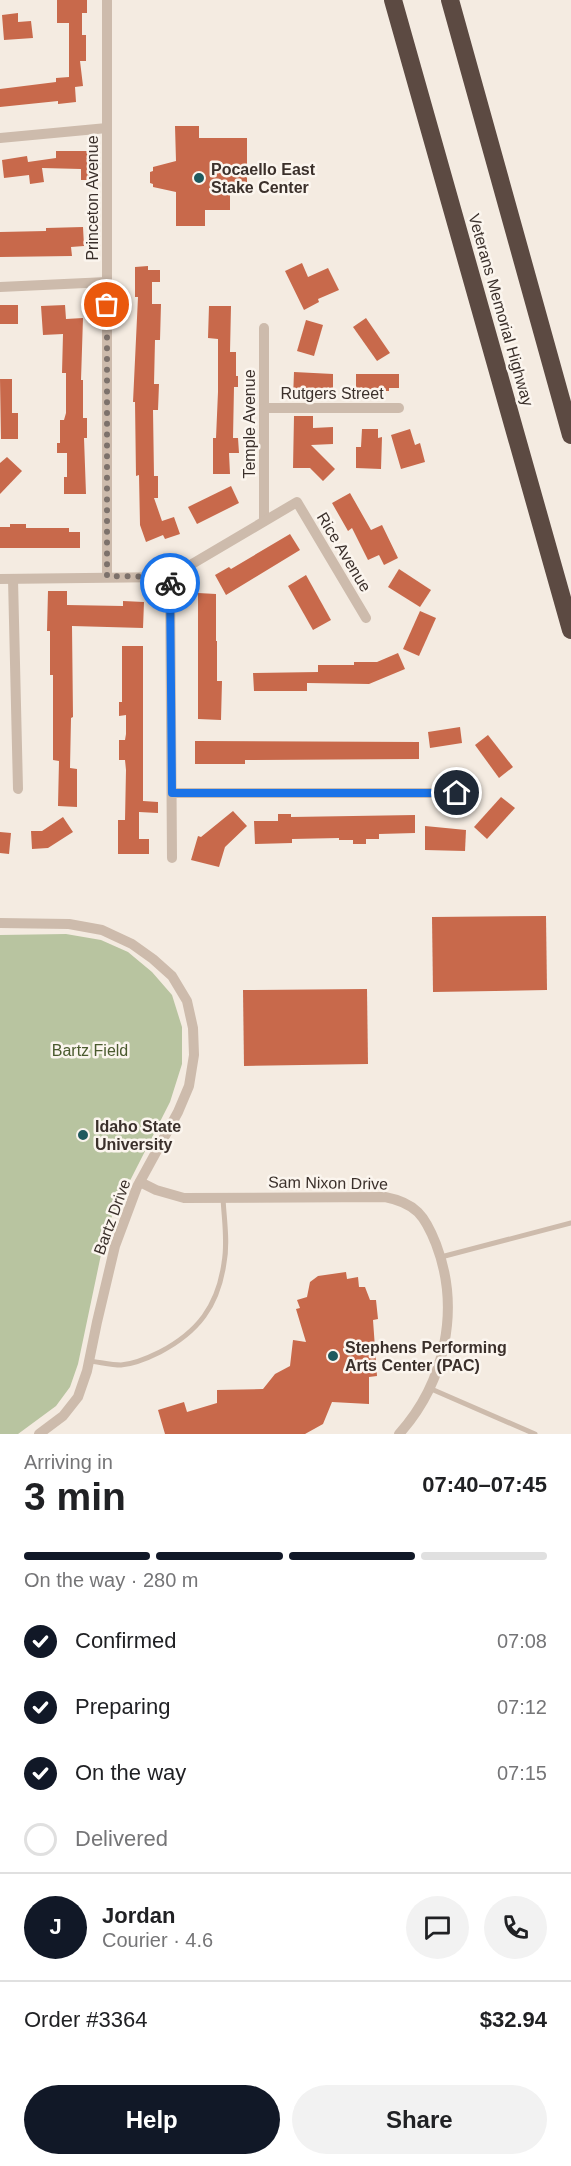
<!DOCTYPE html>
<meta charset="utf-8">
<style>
body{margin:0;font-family:Helvetica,sans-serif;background:#f2f2f2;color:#202124;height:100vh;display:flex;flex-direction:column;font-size:22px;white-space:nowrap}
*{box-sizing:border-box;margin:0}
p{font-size:20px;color:#757577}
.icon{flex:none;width:33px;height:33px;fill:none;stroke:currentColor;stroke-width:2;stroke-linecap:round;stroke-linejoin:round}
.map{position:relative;height:1434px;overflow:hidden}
.sheet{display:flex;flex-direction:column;background:#fff;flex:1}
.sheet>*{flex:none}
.pin{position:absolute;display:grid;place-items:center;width:51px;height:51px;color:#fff;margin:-26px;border:3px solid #fff;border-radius:50%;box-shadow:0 2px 6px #0007}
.courier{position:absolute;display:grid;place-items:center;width:60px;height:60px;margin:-30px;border:4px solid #1a73e8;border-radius:50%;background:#fff;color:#222;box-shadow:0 2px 8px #0007}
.headline em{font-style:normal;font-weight:800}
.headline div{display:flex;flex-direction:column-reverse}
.headline{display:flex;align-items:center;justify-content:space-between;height:102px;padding:0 24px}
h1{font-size:39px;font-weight:800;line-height:45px}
.bar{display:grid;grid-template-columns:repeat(4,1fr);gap:9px 6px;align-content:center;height:72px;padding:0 24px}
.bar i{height:8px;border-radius:4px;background:#e0e0e0}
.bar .current{background:#111827}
.bar p{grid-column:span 4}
.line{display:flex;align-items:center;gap:15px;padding:0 24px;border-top:2px solid #e0e0e0}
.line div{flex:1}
.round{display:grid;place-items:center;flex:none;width:63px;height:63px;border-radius:32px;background:#f2f2f2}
ol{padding:0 24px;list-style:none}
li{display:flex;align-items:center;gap:18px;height:66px}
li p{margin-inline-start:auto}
li .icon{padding:6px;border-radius:50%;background:#111827;color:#fff;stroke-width:4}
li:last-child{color:#757577}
li i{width:33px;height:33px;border:3px solid #e0e0e0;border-radius:50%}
.primary-button{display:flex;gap:12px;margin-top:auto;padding:12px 24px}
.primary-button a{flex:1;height:69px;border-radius:36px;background:#111827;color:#fff;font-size:24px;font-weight:800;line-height:69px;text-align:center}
.primary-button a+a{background:#f2f2f2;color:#202124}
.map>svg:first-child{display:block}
</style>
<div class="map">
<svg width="571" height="1434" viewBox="0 0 571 1434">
<rect width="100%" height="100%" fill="#f4ebe1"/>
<path fill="#b8c4a0" d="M66 934 101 940 128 952 152 972 172 995 182 1027V1064L170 1102 107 1226 78 1364 70 1387 56 1406 18 1434H0V935Z"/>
<g fill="#c8694b">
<path d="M57 0H87V13H82V35H86V61H80L83 86 75 87 76 102 58 104V101L0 107V89L56 82V78L69 77V23H57Z"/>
<path d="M18 13V22L31 21 33 38 4 40 2 15Z"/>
<path d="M175 126H199V138H247V191H230V210H205V226H176V192L153 187V184L150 183V172L153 171V167L176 161Z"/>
<path d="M56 151H88V168H96L95 180H81V169L42 168 44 182 30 184 29 175 4 178 2 160 27 156 28 162 56 158Z"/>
<path d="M83 227 84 246 71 247 72 256 0 257V232L46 231V228Z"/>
<path d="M302 263 308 277 328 268 339 290 318 299 319 302 304 310 285 271Z"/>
<path d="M148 266V270H160V282H152V304H161L160 340H155L154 384H159L158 410H153L154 476H158V498H154L162 521 174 517 180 534 165 539 163 535 146 542 140 525 139 475 136 476 135 402H133L138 297H135V267Z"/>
<rect x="0" y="305" width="18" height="19"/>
<path d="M65 305 66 319 83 318 81 380H83V418H87V438H84L86 494H64V477H67V453H57V443H60V420H64L66 413V373H62L63 334 43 335 41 306Z"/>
<path d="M209 306H231L230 352H236V376H238V387H234L233 438H238L239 453H229L230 474H213V438H216L218 392V339L208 338Z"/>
<path d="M366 318 390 353 377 361 353 327Z"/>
<path d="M306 320 323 325 314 356 297 351Z"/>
<path d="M294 372 333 374V392L312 391V398H293Z"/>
<path d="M356 374H399V388H389V391H366V388H356Z"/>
<path d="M0 379H12V413H18V439H1Z"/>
<path d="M294 416H313V428L333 427V444L311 445 335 469 323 481 310 468H293Z"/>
<path d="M362 429H378V438L382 437 381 469 356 468V447H361Z"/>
<path d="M410 429 415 445 420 443 425 462 401 469 391 435Z"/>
<path d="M7 457 22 471 0 494V463Z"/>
<path d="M231 486 239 503 197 524 188 507Z"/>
<path d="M350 493 371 530 382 525 398 558 384 565 379 555 368 560 352 528 348 531 332 503Z"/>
<path d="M10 524H26V528H69V532H80V548H0V527H10Z"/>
<path d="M290 534 300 550 226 595 215 575 229 567 231 569Z"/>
<path d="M399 569 431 590 420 607 388 587Z"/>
<path d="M306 575 331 620 313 630 288 586Z"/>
<path d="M48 591H67V605L123 606V601L144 602 143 628 72 626 73 717 71 718 70 768 77 769V807L58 806 59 761 53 760V675H50V631H47Z"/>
<path d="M198 593 216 594V641H217V681H222L221 720 198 719Z"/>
<path d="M420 611 436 618 419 656 403 649Z"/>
<path d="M122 646H143V801L158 802V813L139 812V839H149V854H118V820H125L126 770 125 760H119V740H125L126 734V715L119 716V702H122Z"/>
<path d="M398 653 405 669 369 684 307 683V691H254L253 673 318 672V665H354V662H377Z"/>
<path d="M460 727 462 743 430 748 428 732Z"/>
<path d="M488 735 513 767 499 778 475 745Z"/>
<path d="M195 741 419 742V759L245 760V764H195Z"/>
<path d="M501 797 515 808 487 839 474 827Z"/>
<path d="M233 811 247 826 225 847 219 867 191 860 198 836 201 837Z"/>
<path d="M278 814H291V817L415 815V833L379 834V839H366V844H353V840H339V838L292 839V843L255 844 254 821H278Z"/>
<path d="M63 817 73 832 48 848 32 849 31 831H42Z"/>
<path d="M425 826 466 830 465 851 425 850Z"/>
<path d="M0 832 11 833 9 854 0 853Z"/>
<path d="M546 916 547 990 433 992 432 917Z"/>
<path d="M367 989 368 1064 244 1066 243 990Z"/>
<path d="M346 1272 347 1279 358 1277 359 1287H365L370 1300H376L378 1319 373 1320 377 1376 369 1377V1404L332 1402 323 1424 305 1434H165L158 1410 184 1402 187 1412 217 1403V1390L263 1389 275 1374 290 1366 293 1340 306 1342 296 1309 300 1308 297 1300 307 1297 310 1282 318 1276Z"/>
</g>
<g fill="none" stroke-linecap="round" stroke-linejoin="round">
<g stroke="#cdbbac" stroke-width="5">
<path d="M441 1257 571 1223"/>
<path d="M89 1361C99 1362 111 1365 121 1365 135 1364 148 1358 160 1352 198 1332 218 1306 224 1263 228 1242 224 1219 223 1198"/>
<path d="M429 1388 535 1434"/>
</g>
<g stroke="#cdbbac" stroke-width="10">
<path d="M0 138 107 128"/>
<path d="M0 287 107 282"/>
<path d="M264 328V519"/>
<path d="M265 408H399"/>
<path d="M107 576V0"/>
<path d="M170 577 172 858"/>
<path d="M0 579 170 577 297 502 366 618"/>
<path d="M13 579 18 789"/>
<path d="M172 793H457"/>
<path d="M0 923 69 924 102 930 132 944 153 959 172 976 187 1001 193 1028 194 1055 189 1086 178 1112 137 1187 115 1246 97 1322 87 1371 78 1397 63 1416 39 1434"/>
<path d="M140 1182 156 1190 184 1198 385 1197C416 1203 425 1216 436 1244 461 1309 445 1383 399 1434"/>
</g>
<g stroke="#5c4a42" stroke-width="18">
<path d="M393 0 571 630"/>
<path d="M450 0 571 435"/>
</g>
</g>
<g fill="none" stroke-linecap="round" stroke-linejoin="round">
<path stroke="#7c716b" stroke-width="6" stroke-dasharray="0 10.8" d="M107 305V576L170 577V583"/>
<path stroke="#1a73e8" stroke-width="8" d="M170 583 172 793H457"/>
</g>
<g fill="#1f5a5e" stroke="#fbf5ee" stroke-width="2">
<circle cx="199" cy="178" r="6"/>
<circle cx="83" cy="1135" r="6"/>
<circle cx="333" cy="1356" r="6"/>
</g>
<g text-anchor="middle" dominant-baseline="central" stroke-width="5" stroke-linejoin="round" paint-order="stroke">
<g font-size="16" font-weight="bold" fill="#3b302b" stroke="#fbf5ee" text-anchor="start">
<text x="211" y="169">Pocaello East<tspan x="211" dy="18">Stake Center</tspan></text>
<text x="95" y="1126">Idaho State<tspan x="95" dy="18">University</tspan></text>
<text x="345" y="1347">Stephens Performing<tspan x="345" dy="18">Arts Center (PAC)</tspan></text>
</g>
<g font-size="16" fill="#3b302b" stroke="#fbf5ee">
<text transform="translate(92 198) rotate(-90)">Princeton Avenue</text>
<text transform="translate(501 310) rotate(74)">Veterans Memorial Highway</text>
<text x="332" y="393">Rutgers Street</text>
<text transform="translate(249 424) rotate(-90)">Temple Avenue</text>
<text transform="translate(344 552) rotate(59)">Rice Avenue</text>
<text transform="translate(328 1183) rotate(1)">Sam Nixon Drive</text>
<text transform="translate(112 1217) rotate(-70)">Bartz Drive</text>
</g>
<g font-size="16" fill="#4a5a2e" stroke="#fbf5ee">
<text x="90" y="1050">Bartz Field</text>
</g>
</g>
</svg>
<div class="pin" style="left:107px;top:305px;background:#ea580c"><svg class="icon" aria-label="bag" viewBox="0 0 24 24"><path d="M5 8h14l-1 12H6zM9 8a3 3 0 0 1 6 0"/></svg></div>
<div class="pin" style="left:457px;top:793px;background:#1f2937"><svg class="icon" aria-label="home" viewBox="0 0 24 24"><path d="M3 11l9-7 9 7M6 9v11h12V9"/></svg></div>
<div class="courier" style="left:170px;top:583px"><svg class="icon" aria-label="bike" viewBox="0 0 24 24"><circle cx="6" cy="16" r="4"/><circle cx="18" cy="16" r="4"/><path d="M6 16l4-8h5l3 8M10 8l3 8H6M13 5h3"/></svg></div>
</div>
<section class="sheet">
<div class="headline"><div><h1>3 min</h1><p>Arriving in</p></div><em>07:40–07:45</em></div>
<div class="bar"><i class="current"></i><i class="current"></i><i class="current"></i><i></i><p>On the way · 280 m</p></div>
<ol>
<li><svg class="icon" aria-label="check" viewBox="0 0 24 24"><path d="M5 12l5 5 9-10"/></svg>Confirmed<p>07:08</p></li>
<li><svg class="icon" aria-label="check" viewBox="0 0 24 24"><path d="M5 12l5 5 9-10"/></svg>Preparing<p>07:12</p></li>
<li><svg class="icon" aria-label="check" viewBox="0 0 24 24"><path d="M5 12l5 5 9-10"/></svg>On the way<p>07:15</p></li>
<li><i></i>Delivered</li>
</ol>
<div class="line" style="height:108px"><b class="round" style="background:#111827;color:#fff">J</b><div><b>Jordan</b><p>Courier · 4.6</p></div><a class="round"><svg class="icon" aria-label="chat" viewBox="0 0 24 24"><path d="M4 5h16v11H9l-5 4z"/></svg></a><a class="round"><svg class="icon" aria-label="phone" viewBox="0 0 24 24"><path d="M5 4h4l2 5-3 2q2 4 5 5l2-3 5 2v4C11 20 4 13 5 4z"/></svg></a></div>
<div class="line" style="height:78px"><div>Order #3364</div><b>$32.94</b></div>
<div class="primary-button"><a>Help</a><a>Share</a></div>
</section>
